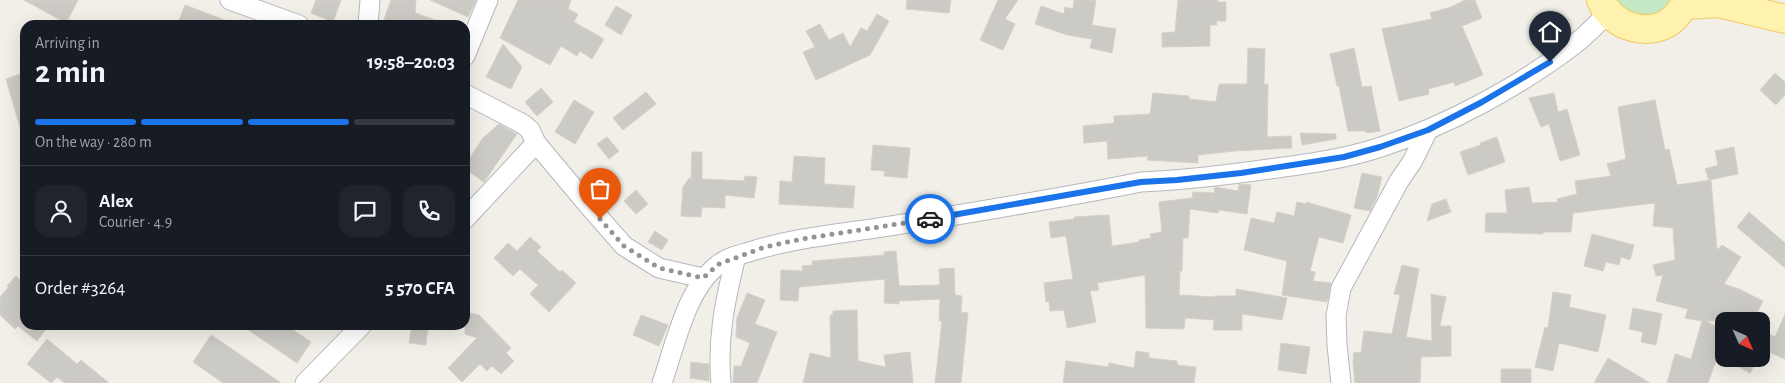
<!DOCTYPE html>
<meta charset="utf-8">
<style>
body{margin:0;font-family:"Alegreya Sans",sans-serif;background:#20242c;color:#f1f3f6;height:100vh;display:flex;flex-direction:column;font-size:19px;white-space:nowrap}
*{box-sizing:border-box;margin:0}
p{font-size:16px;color:#9ea1a6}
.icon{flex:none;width:28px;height:28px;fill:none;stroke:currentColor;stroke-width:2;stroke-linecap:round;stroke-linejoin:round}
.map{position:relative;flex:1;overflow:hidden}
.side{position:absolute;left:20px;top:20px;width:450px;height:310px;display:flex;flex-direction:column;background:#171b24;border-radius:15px;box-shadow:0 5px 20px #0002}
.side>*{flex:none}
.needle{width:32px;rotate:135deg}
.fabs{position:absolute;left:1715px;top:312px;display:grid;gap:10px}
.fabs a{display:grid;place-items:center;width:55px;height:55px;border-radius:10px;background:#171b24;box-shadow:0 5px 20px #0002;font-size:25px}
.pin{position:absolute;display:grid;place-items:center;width:42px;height:42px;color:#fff;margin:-51px -21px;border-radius:50% 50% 50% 0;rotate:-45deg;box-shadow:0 0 5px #0007}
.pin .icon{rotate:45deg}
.courier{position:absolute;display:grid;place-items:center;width:50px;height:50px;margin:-25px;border:4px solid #1a73e8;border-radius:50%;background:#fff;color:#222;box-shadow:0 1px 6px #0007}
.headline em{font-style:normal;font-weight:700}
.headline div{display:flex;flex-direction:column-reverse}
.headline{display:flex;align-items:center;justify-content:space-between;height:85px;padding:0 15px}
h1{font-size:32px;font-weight:700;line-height:38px}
.bar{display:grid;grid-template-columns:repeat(4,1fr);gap:8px 5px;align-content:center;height:60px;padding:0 15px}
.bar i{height:6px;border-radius:4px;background:#363941}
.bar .on{background:#1a73e8}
.bar p{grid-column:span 4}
.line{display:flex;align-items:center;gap:12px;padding:0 15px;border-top:1px solid #363941}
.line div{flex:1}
.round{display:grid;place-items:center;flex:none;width:52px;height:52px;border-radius:15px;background:#20242c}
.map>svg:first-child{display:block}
</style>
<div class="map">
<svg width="1785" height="383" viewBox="0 0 1785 383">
<rect width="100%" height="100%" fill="#f1efe8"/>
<path fill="#c5e8c5" d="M1615 0H1674L1662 12 1647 17 1631 14Z"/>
<g fill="#cccac5" stroke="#d6d1c6">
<path d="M24 0H78L66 23Z"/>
<path d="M316 0H341L333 22 311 13Z"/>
<path d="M391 0H416L415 13 444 23 443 25H382Z"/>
<path d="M430 0H476L468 17Z"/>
<path d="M518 0H571L568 9 578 14 574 22 604 39 592 59 580 51 577 56 561 46 550 65 500 38Z"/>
<path d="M907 0H951L949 13 906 9Z"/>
<path d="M998 0H1018L1005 19 1015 24 1003 50 980 40Z"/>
<path d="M1074 0H1096L1092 25 1116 29 1112 53 1090 48 1092 39 1067 35 1035 24 1041 6 1064 14 1065 7 1073 9Z"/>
<path d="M1178 0H1218V2H1226V21H1216L1217 25H1210V46L1162 47V33L1175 32Z"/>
<path d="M1465 0H1475L1482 18 1462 26 1483 75 1455 86 1454 82 1428 89 1429 94 1399 101 1382 29 1432 19 1430 13 1451 7Z"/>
<path d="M185 5 235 24V25H177Z"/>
<path d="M616 6 632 15 621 35 605 25Z"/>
<path d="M877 14 889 21 870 55 816 80 803 52 815 47 806 31 820 24 829 40 843 33 850 47 861 28 867 31Z"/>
<path d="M503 44 522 67 511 89 486 77Z"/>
<path d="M1248 48 1265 49 1264 84H1268L1267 137 1291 136 1292 148 1234 151 1198 155V163L1147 160 1148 156 1108 159 1107 141 1084 143 1083 126 1114 123V116L1150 114 1153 93 1189 96V99L1216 102 1219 84H1247Z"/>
<path d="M1354 48 1362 87 1371 86 1380 131 1367 133 1366 131H1348L1339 86H1337L1330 54Z"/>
<path d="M23 73 25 79V134H22L6 79Z"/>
<path d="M1775 73 1785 82V95L1776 105 1760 90Z"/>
<path d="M541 88 553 102 537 116 525 102Z"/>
<path d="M646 92 656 104 623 130 613 118Z"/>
<path d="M1554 93 1558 112 1567 109 1580 155 1560 161 1549 124 1541 127 1529 98Z"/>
<path d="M574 100 594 112 575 144 555 132Z"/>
<path d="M1655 100 1665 150 1669 149 1677 185 1711 180 1717 250 1722 245 1741 257 1724 284 1739 289 1763 301 1753 321H1706L1724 331V359L1718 355 1708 383H1667L1675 354 1691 359 1702 321 1685 318 1688 309 1656 301 1663 275 1656 276 1653 265 1675 260 1673 228 1653 226 1655 203 1573 213 1571 232H1543V234L1485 232 1486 213H1507L1505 190 1529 187 1532 203 1558 202 1557 199 1577 194 1575 181 1611 176 1607 164 1626 159 1618 107Z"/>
<path d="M499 124 517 134 484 182 465 169V165L483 138Z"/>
<path d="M1300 133 1336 134V139L1302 145Z"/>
<path d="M607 137 619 151 609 159 597 144Z"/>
<path d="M1497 137 1505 162 1468 175 1460 152 1481 145 1480 143Z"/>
<path d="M873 145 910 148 907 178 884 176 885 171 871 170Z"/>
<path d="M1734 147 1738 174 1709 180 1705 169 1718 165 1715 151Z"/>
<path d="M692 152H702V179L744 181 745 176 757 177 754 198 725 195V208L702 207 701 217 681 216 683 187 689 178 691 179Z"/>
<path d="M794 156 825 158 824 184 855 186 853 208 779 204 780 181 792 182Z"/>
<path d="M1362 173 1382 177 1377 197 1370 211 1354 208Z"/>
<path d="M1239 184 1251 185 1247 214 1219 210 1218 213 1190 209 1188 238H1183L1182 271H1180L1179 295 1214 297V296H1236V289L1287 298 1282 320 1242 314V330H1213L1214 320 1185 318 1184 329 1146 328 1145 275 1097 283 1099 290 1090 291 1096 322 1067 328 1064 310 1050 311 1049 301 1046 302 1044 283 1073 279 1066 236 1051 238 1049 222 1074 219V217L1109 215 1112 246 1139 242V240L1151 238 1150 234 1162 232 1159 202 1192 198 1193 192 1214 193 1215 187 1238 191Z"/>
<path d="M636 190 648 204 636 214 624 201Z"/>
<path d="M1446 199 1451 212 1427 221 1432 204Z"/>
<path d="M1297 202 1306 204V202L1351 215 1343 243 1319 237 1310 271 1315 272 1313 281 1331 283 1327 302 1282 295 1287 261 1244 250 1251 218 1274 223 1277 212 1294 216Z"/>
<path d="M1749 212 1785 243V268L1737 227Z"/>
<path d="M655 231 668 240 662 250 648 242Z"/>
<path d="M1592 234 1634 245 1630 260 1621 257 1619 265 1606 262 1603 271 1584 266Z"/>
<path d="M530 237 541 247 537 251 560 272 562 270 576 283 549 312 530 294 538 285 520 269 513 276 494 258 508 243 517 251Z"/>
<path d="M896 251 899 286 940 285 939 269 954 268 955 295 962 296 961 312 968 313 961 383H935L942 321H939L940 299 899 301V304L884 303 885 279 799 287 798 301 780 300 781 270 803 271 802 266 813 265 812 261 884 255V252Z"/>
<path d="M1402 265 1419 269 1406 337 1432 341 1431 294 1446 297 1440 326H1451V356L1421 357 1420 383H1355L1353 362 1354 352 1361 353 1364 331 1392 334 1400 295 1394 294Z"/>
<path d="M16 276 25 285V325H49L37 341 18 326 15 329 0 315V297L9 287 7 286Z"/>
<path d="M1553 292 1571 295 1569 307 1606 315 1598 352 1559 343 1553 371 1535 367 1545 327 1548 328Z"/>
<path d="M747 293 765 300 755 324 777 332 757 383H733L734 366H741L750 343 736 337 737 318Z"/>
<path d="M1633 308 1662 314 1656 345 1641 342 1643 332 1629 329Z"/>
<path d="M857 310 858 361 886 367 884 355 910 352 913 383H803L810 353 831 358 830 315H833V311Z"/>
<path d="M465 312 479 315 511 348 506 353 514 361 501 374 492 366 487 371 480 364 462 382 448 368 477 338 465 334Z"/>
<path d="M1785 314V359L1762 349 1769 334 1775 337Z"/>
<path d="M641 315 668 325 659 346 633 335Z"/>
<path d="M241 325H286L311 342 297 363Z"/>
<path d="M412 325H428L426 345 409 343Z"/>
<path d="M211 335 232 349 281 383H223L193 362Z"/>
<path d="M47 339 77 364 81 360 109 383H65L57 377 51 383 27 364Z"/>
<path d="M1281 343 1310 347 1306 374 1278 370Z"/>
<path d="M1136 351 1149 353V358L1177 361V365L1196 367 1194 383H1063L1066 361 1108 367 1109 363 1134 368Z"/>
<path d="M1608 358 1650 383H1594Z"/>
<path d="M1724 359H1758L1750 373Z"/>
<path d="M691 362 709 364V381L690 378Z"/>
<rect x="1501" y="369" width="30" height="14"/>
</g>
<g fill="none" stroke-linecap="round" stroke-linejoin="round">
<defs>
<g id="street">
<path d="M230 0 299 25"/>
<path d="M368 25 370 0"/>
<path d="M465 56 488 0"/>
<path d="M465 94 523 124 530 130 536 143 588 205 624 246 659 268 703 278"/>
<path d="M465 219 536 143"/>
<path d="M305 383 362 325"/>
<path d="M662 383C675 346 686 289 718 265 726 258 739 255 749 252 799 236 851 233 902 224 982 211 1062 198 1141 182 1184 180 1227 175 1269 169 1307 164 1345 159 1381 147 1447 126 1520 86 1575 44 1587 35 1597 23 1609 13"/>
<path d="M721 383C717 337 725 301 736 256"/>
<path d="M1341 383 1337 345 1336 316 1341 288 1399 181 1412 162 1428 130"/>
</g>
<g id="primary">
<path d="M1601 0C1611 27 1651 39 1673 19 1679 14 1684 6 1688 0"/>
<path d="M1685 5 1718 3 1785 19"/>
</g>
</defs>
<use href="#street" stroke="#b5b8bc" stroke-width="21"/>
<use href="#primary" stroke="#f2c960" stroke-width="30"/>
<use href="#street" stroke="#fff" stroke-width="19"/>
<use href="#primary" stroke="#fff2af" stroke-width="28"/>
</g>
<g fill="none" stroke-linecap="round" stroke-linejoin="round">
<path stroke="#929495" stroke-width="5" stroke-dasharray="0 9" d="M600 219 624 246 659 268 703 278 719 264 765 247 802 239 930 219"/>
<path stroke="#1a73e8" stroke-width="6" d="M930 219 1141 182 1177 180 1241 173 1344 157 1380 147 1428 130 1482 102 1550 62"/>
</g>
</svg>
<div class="fabs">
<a><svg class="needle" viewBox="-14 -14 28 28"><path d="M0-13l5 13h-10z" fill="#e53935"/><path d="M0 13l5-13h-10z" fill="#9ea1a6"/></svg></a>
</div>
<div class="pin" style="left:600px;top:219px;background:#ea580c"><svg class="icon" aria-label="bag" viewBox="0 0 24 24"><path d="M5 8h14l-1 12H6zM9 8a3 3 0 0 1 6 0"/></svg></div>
<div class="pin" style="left:1550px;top:62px;background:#1f2937"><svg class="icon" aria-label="home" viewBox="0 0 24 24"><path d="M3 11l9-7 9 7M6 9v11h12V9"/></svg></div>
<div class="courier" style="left:930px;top:219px"><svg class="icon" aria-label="car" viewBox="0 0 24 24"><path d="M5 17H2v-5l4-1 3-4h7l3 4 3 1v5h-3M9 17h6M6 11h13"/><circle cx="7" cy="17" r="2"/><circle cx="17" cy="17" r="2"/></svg></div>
<section class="side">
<div class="headline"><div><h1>2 min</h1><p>Arriving in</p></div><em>19:58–20:03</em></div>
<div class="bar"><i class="on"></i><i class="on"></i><i class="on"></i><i></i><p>On the way · 280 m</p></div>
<div class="line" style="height:90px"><a class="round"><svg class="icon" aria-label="person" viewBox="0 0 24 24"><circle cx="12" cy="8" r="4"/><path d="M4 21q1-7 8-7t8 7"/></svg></a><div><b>Alex</b><p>Courier · 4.9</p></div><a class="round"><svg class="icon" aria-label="chat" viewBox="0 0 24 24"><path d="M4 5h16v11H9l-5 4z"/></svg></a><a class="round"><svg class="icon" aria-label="phone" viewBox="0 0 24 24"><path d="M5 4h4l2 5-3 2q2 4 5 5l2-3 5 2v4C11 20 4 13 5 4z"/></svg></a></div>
<div class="line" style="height:65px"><div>Order #3264</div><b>5 570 CFA</b></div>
</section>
</div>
